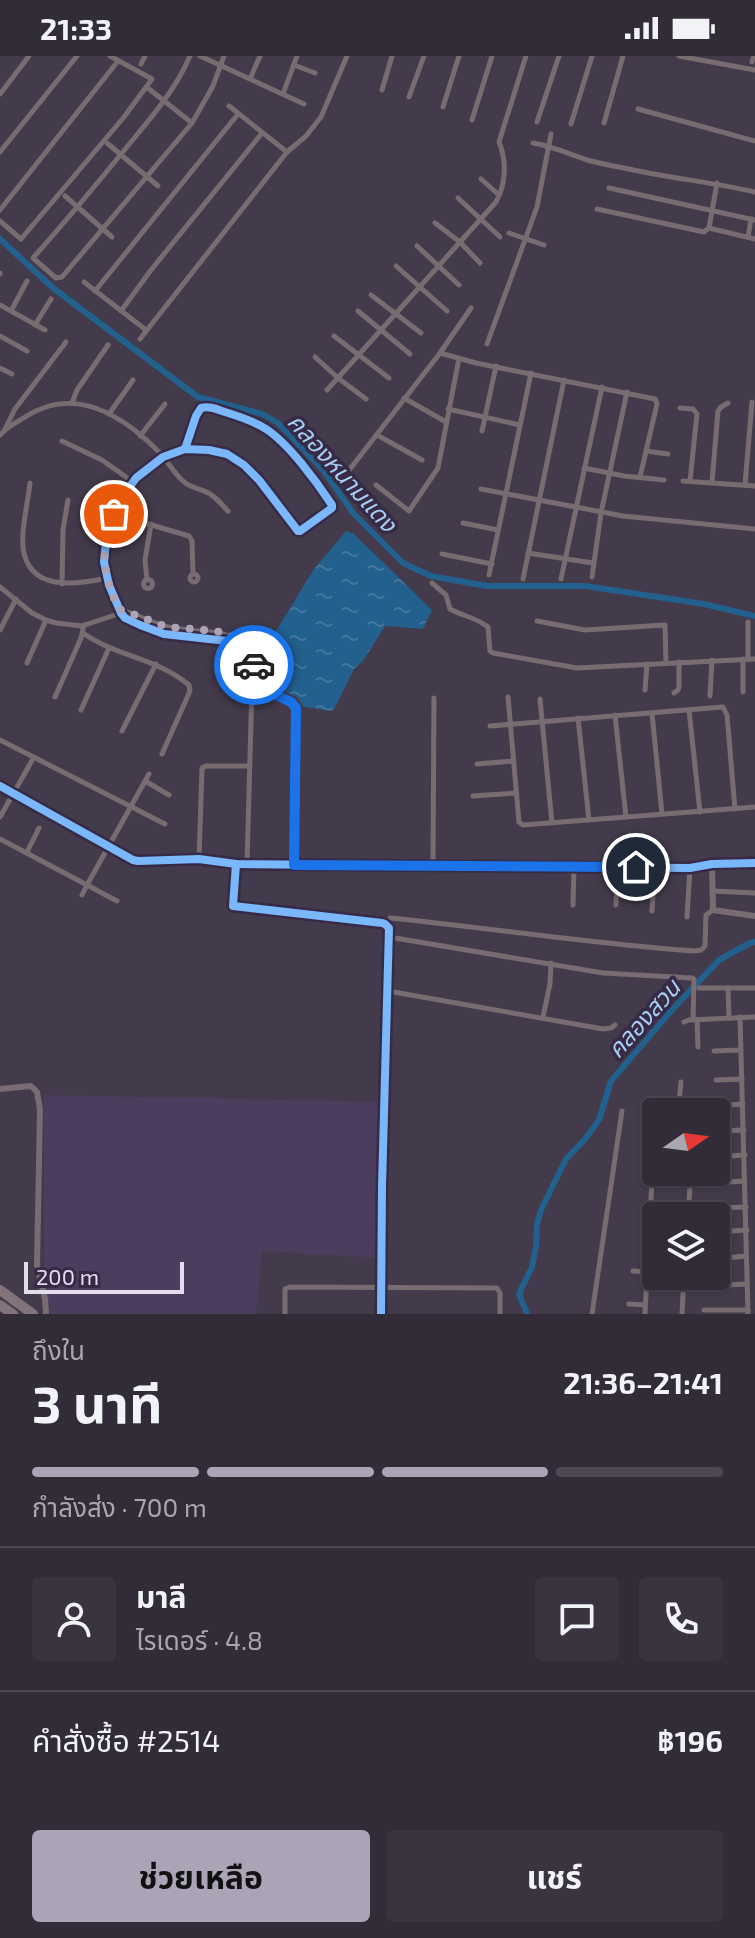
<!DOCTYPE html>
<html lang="th">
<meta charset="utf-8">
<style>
body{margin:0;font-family:"Exo 2","Noto Sans Thai",sans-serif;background:#3a3440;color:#f1f3f6;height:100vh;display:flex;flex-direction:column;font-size:30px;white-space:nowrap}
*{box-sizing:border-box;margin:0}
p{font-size:26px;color:#a8a7ae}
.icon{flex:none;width:44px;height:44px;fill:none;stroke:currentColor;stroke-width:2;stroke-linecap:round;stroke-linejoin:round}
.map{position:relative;height:1258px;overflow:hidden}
.sheet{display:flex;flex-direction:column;background:#322c38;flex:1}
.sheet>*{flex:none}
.needle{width:52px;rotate:76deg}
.fabs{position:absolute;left:642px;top:1042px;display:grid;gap:16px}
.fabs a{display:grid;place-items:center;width:88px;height:88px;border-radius:8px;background:#322c38;box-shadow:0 2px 6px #0004,0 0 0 2px #4d4853;font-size:40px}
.scale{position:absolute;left:24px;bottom:20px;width:160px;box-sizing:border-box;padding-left:8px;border:4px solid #e4dcef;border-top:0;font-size:22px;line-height:28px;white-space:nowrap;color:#e4dcef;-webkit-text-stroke:6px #372a47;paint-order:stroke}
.pin{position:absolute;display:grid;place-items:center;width:68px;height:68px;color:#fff;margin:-34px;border:4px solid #fff;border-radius:50%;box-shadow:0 2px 8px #0007}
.courier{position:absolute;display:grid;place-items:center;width:80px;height:80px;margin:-40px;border:6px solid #1a73e8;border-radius:50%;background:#fff;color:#222;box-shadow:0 2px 10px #0007}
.summary em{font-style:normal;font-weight:700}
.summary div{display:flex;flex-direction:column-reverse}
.summary{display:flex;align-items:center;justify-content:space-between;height:136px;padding:0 32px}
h1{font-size:52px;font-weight:700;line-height:60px}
.bar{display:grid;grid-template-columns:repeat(4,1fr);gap:12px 8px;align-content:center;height:96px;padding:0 32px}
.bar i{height:10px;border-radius:6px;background:#4d4853}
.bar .selected{background:#aca4b6}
.bar p{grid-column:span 4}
.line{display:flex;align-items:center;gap:20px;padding:0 32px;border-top:2px solid #4d4853}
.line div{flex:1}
.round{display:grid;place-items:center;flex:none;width:84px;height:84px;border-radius:8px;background:#3a3440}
.primary-button{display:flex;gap:16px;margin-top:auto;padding:16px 32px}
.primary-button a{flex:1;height:92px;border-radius:8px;background:#aca4b6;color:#111;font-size:32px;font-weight:700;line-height:92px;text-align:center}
.primary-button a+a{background:#3a3440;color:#f1f3f6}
.status{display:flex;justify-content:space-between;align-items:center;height:56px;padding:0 40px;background:#322c38;direction:ltr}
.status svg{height:22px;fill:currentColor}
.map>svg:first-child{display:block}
</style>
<div class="status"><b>21:33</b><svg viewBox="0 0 49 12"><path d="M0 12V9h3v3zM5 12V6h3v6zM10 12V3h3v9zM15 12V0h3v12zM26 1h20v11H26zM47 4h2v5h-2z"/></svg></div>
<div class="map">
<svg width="755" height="1258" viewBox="0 0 755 1258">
<defs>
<pattern id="water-ripples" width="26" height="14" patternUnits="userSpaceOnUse" patternTransform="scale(2)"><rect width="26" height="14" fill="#22608e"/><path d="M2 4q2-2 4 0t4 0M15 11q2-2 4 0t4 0" fill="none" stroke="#42769e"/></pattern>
</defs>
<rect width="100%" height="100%" fill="#433b4b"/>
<path fill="#4c3c5e" d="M44 1039 385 1046 382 1202 262 1195 256 1258H44Z"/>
<path fill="url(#water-ripples)" d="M346 475 354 478 432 554 423 573 385 570 363 605 354 613 333 655 304 651 297 641 270 629 257 606 314 513Z"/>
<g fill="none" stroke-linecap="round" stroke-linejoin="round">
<g stroke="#22608e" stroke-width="6">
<path d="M0 183 53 232 198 341 262 358 278 367 323 414 354 458 403 507 431 520 487 530H585L704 548 755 560"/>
<path d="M527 1258 519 1238 532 1211 536 1190 537 1168 541 1154 566 1103 586 1082 599 1064 611 1025 671 955 719 904 750 887 755 886"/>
</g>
<g stroke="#796c71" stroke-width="5">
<path d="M190 0C175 35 150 63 126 92 96 129 65 166 33 202L56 222 62 221 192 67 213 30 224 0"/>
<path d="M200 0 304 48"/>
<path d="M679 0 755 14"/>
<path d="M752 6 754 0"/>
<path d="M141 8 145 0"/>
<path d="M294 9 315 17"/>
<path d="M250 23 260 0"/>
<path d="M149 33 192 67"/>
<path d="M382 34 392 0"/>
<path d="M0 38 29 0"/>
<path d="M283 38 297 0"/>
<path d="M409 41 424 0"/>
<path d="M229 50 287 96"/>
<path d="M443 51 459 0"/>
<path d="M638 53 755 85"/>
<path d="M472 64 492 0"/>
<path d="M537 66 559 0"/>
<path d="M604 67 623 0"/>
<path d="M571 68 592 0"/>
<path d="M107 87 158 130"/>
<path d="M533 87C552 90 569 98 587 104 599 107 612 110 624 112 668 122 712 126 755 136"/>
<path d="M0 96 77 0"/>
<path d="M481 123 499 139"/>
<path d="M609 132 755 164"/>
<path d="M65 140 112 181"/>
<path d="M458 142 500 181"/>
<path d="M597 153 704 176 709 172 717 127"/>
<path d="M0 154 118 5"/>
<path d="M0 165 21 183 124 61 152 23 110 0"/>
<path d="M435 167 460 186 480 207"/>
<path d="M709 172 755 183"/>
<path d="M509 177 544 189"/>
<path d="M748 181 751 163"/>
<path d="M417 190 459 229"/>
<path d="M396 210 447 255"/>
<path d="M0 218V217"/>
<path d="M84 226 146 274"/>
<path d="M95 235 238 58"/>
<path d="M371 239 421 277"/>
<path d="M0 249 45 274"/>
<path d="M11 255 27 225"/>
<path d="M121 255 151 214 262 77"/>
<path d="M358 255 410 298"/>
<path d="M35 269 51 243"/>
<path d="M0 280 27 295"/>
<path d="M334 280 389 322"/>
<path d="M140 283 287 96 306 80 321 61 347 0"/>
<path d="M487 288 537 151 551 78"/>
<path d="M440 297 476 307 655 343 657 348 640 421"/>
<path d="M315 301 338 322 366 343"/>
<path d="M0 312 12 318"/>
<path d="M327 334 496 146C506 128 507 105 499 86L526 0"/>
<path d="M404 342 446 366"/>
<path d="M72 347 77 334 108 289"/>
<path d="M680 352 693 353 697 358 690 425"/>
<path d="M448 353 520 369"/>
<path d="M109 358 133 324"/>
<path d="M5 373 15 353 66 286"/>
<path d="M482 375 496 310"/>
<path d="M0 379C7 371 16 367 25 361 74 329 123 359 160 397 168 406 174 417 183 425 191 433 201 432 210 438 217 442 222 449 228 455"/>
<path d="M377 379 422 404"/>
<path d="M140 380 165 348"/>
<path d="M62 385 102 404 133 426"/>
<path d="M185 393 196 360 201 352C210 350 216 353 225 356 238 360 254 365 266 373 288 387 317 426 332 449V452L300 475H298L259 424 244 409 227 398 209 394 185 393 163 401 136 422 119 446 107 476 104 506 109 529 121 557 125 562 140 569 164 578 227 585 244 592"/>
<path d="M646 395 668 398"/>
<path d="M584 412 624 420 664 424"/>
<path d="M343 422 440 297 471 252"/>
<path d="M683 425 755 430"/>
<path d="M712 426 718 355 721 351 728 347"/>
<path d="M30 427C28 447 21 471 23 491 28 536 76 529 107 522"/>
<path d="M376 429 409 455 438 412 459 302"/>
<path d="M745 429 752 346"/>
<path d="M481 433 623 460 755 473"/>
<path d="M114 458 189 480 192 485 193 518"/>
<path d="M463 467 498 474"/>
<path d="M528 497 593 507"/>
<path d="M442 498 492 508"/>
<circle cx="194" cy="522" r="4"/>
<path d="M489 519 531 317"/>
<path d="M592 521 601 457 627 336"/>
<path d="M523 523 564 324"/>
<path d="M561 523 602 331"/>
<circle cx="148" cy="528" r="4.5"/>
<path d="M147 524 145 504 151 468"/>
<path d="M432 527 446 539 450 553C463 560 477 562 488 571L490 595 493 597 577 612 755 603"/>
<path d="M62 528 63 474 68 444"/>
<path d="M0 531 32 557 46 564 56 567 82 570 121 557"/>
<path d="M120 554C137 558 151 567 168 571 227 583 238 561 261 632"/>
<path d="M537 565 585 574 665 569 666 607"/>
<path d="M0 574 16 543"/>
<path d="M83 577C117 601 155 601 189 629L190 635 162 698"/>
<path d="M250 602 252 630C267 633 291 640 297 655L294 809"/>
<path d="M748 603V566"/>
<path d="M27 607 46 564"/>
<path d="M645 634 647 608"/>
<path d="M743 636V603"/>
<path d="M674 637 678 634 679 631V606"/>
<path d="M710 640 712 604"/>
<path d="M55 641 81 582 84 569"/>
<path d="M508 641 519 766 523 769 755 751"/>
<path d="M540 643 552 767"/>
<path d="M81 654 109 592"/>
<path d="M689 654 700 756"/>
<path d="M652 657 662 758"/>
<path d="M615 659 626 761"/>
<path d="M578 662 589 764"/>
<path d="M490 670 723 651 727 659 735 753"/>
<path d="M122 675 156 608"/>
<path d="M0 684 165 768"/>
<path d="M477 708 513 705"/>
<path d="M145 725 169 739"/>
<path d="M473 740 516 737"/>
<path d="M0 761 34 701"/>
<path d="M0 783 87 829 149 718"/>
<path d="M27 796 39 772"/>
<path d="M199 803 202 712 206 710H249"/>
<path d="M236 808 233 850 382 867 385 868 389 872 382 1131 381 1258"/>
<path d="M247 808 252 630"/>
<path d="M433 809 434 642"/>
<path d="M713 835 755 837"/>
<path d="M82 839 87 829 117 845"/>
<path d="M573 849 574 810"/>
<path d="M616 849 617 811"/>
<path d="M652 855 655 811"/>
<path d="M687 861 690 812"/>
<path d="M390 862C491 872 592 888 694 895L701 894 705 890 706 859 713 854"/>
<path d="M389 881 603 917 692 922 694 923 693 964"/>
<path d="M699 932H755"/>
<path d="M728 932 729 962"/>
<path d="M388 935 603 973 611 972 615 969"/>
<path d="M543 961 550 928 551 907"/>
<path d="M740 961 748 1258"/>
<path d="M697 964 698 991"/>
<path d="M684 966 689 964 755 961"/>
<path d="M714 995 741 994"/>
<path d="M716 1024 742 1023"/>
<path d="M715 1050 743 1048"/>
<path d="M678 1056 681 1026"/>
<path d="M716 1075 744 1074"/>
<path d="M716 1101 745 1099"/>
<path d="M712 1127 745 1125"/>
<path d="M711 1152 746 1151"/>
<path d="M688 1160 691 1116"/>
<path d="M716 1176 747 1174"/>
<path d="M716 1203 746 1200"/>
<path d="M633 1215 648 1216"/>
<path d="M706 1230 747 1228"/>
<path d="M629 1248 645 1249"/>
<path d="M704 1254H748"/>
<path d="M285 1258V1233L290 1231 497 1232 500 1237V1258"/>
<path d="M592 1258 622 1055"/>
<path d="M645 1258 654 1085"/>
<path d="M682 1258 684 1220"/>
</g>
<g stroke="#796c71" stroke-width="6">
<path d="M0 730 133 804 138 805 199 803 236 808 690 812 712 808 755 807"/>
<path d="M712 808 713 854 755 860"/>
<path d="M0 1033 31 1030 37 1036 40 1053 37 1209 45 1243 46 1258"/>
</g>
<g stroke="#84727a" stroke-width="10">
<path d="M0 1234 33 1258"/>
<path d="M0 1249 13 1258"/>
</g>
<defs>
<g id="cycleway">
<path d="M185 393 196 360 201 352C210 350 216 353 225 356 238 360 254 365 266 373 288 387 317 426 332 449V452L300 475H298L259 424 244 409 227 398 209 394 185 393 163 401 136 422 119 446 107 476 104 506 109 529 121 557 125 562 140 569 164 578 227 585 244 592"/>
<path d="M0 730 133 804 138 805 199 803 236 808 690 812 712 808 755 807"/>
<path d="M236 808 233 850 382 867 385 868 389 872 382 1131 381 1258"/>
</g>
</defs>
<use href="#cycleway" stroke="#372a47" stroke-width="13"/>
<use href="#cycleway" stroke="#7ab7fb" stroke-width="8"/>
</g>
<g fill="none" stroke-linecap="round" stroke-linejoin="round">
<path stroke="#aca4b6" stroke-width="8" stroke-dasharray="0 14.4" d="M114 458C99 491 103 521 119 553L167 571 216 575 230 579 241 587 254 609"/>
<path stroke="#1a73e8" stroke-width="10" d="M254 609 261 632 291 646 296 652 294 809 636 811"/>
</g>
<g text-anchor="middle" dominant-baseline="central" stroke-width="7" stroke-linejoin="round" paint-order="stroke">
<g font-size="24" font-style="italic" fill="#a6cef0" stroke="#372a47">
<text transform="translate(343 416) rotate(48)">คลองหนามแดง</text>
<text transform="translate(643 962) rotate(-48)">คลองสวน</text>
</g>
</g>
</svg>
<div class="fabs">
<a><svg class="needle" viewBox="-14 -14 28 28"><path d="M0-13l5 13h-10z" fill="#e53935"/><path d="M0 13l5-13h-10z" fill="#a8a7ae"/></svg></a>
<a><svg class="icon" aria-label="layers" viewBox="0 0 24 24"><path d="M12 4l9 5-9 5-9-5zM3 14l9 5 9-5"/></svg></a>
</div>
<div class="scale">200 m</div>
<div class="pin" style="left:114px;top:458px;background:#ea580c"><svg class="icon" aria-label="bag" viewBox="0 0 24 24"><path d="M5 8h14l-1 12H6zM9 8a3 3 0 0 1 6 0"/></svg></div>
<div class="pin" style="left:636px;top:811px;background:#1f2937"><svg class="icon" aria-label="home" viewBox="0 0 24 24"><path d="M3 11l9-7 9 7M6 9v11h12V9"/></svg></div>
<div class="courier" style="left:254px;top:609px"><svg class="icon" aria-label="car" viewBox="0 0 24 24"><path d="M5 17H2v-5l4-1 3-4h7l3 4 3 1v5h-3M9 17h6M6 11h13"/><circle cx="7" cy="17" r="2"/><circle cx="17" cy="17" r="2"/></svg></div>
</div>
<section class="sheet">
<div class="summary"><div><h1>3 นาที</h1><p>ถึงใน</p></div><em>21:36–21:41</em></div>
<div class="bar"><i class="selected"></i><i class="selected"></i><i class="selected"></i><i></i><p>กำลังส่ง · 700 m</p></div>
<div class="line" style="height:144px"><a class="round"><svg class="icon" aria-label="person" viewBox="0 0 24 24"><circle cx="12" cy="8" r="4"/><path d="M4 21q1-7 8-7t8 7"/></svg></a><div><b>มาลี</b><p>ไรเดอร์ · 4.8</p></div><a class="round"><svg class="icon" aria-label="chat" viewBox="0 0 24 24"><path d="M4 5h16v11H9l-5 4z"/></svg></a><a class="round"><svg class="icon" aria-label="phone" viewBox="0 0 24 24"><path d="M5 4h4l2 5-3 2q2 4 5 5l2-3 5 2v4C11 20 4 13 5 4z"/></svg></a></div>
<div class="line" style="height:104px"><div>คำสั่งซื้อ #2514</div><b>฿196</b></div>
<div class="primary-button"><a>ช่วยเหลือ</a><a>แชร์</a></div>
</section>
